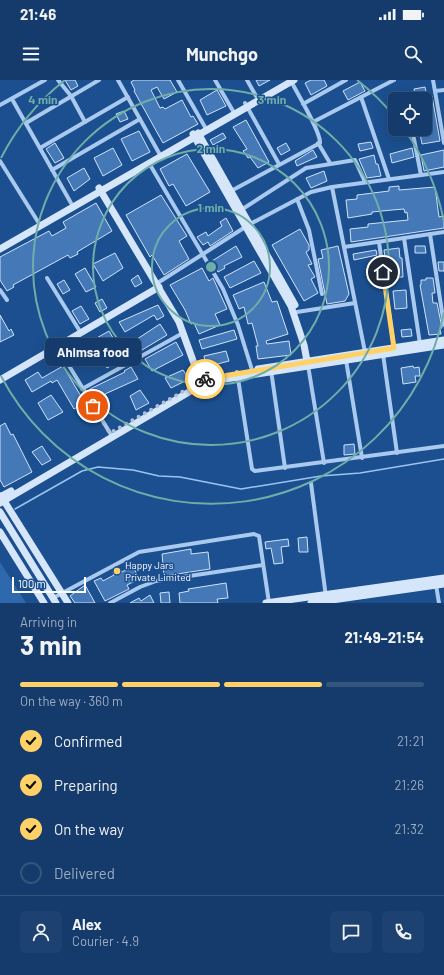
<!DOCTYPE html>
<meta charset="utf-8">
<style>
body{margin:0;font-family:Barlow,sans-serif;background:#1d4271;color:#f1f3f6;height:100vh;display:flex;flex-direction:column;font-size:15px;white-space:nowrap}
*{box-sizing:border-box;margin:0}
p{font-size:13px;color:#9dadc1}
.icon{flex:none;width:22px;height:22px;fill:none;stroke:currentColor;stroke-width:2;stroke-linecap:round;stroke-linejoin:round}
.map{position:relative;height:523px;overflow:hidden}
.side{display:flex;flex-direction:column;background:#143b6b;flex:1}
.side>*{flex:none}
.buttons{position:absolute;left:388px;top:12px;display:grid;gap:8px}
.buttons a{display:grid;place-items:center;width:44px;height:44px;border-radius:6px;background:#143b6b;box-shadow:0 4px 16px #0002,0 0 0 1px #33557e;font-size:20px}
.scale{position:absolute;left:12px;bottom:10px;width:74px;box-sizing:border-box;padding-left:4px;border:2px solid #fff;border-top:0;font-size:11px;line-height:14px;white-space:nowrap;color:#fff;-webkit-text-stroke:3px #1b4f8f;paint-order:stroke}
.pin{position:absolute;display:grid;place-items:center;width:34px;height:34px;color:#fff;margin:-17px;border:2px solid #fff;border-radius:50%;box-shadow:0 1px 4px #0007}
.courier{position:absolute;display:grid;place-items:center;width:40px;height:40px;margin:-20px;border:3px solid #ffd166;border-radius:50%;background:#fff;color:#222;box-shadow:0 1px 5px #0007}
.bubble{position:absolute;height:28px;border-radius:6px;background:#143b6b;box-shadow:0 4px 16px #0002,0 0 0 1px #33557e;font-size:13px;font-weight:700;line-height:28px;text-align:center}
.head em{font-style:normal;font-weight:700}
.head div{display:flex;flex-direction:column-reverse}
.head{display:flex;align-items:center;justify-content:space-between;height:68px;padding:0 20px}
h1{font-size:26px;font-weight:700;line-height:30px}
.bar{display:grid;grid-template-columns:repeat(4,1fr);gap:6px 4px;align-content:center;height:48px;padding:0 20px}
.bar i{height:5px;border-radius:3px;background:#33557e}
.bar .current{background:#ffd166}
.bar p{grid-column:span 4}
.line{display:flex;align-items:center;gap:10px;padding:0 20px;border-top:1px solid #33557e}
.line div{flex:1}
.round{display:grid;place-items:center;flex:none;width:42px;height:42px;border-radius:6px;background:#1d4271}
ol{padding:0 20px;list-style:none}
li{display:flex;align-items:center;gap:12px;height:44px}
li p{margin-inline-start:auto}
li .icon{padding:4px;border-radius:50%;background:#ffd166;color:#111;stroke-width:4}
li:last-child{color:#9dadc1}
li i{width:22px;height:22px;border:2px solid #33557e;border-radius:50%}
.status{display:flex;justify-content:space-between;align-items:center;height:28px;padding:0 20px;background:#143b6b;direction:ltr}
.status svg{height:11px;fill:currentColor}
header{display:flex;justify-content:space-between;align-items:center;height:52px;padding:0 20px;background:#143b6b;font-size:18px;font-weight:700}
.map>svg:first-child{display:block}
</style>
<div class="status"><b>21:46</b><svg viewBox="0 0 49 12"><path d="M0 12V9h3v3zM5 12V6h3v6zM10 12V3h3v9zM15 12V0h3v12zM26 1h20v11H26zM47 4h2v5h-2z"/></svg></div>
<header><svg class="icon" aria-label="menu" viewBox="0 0 24 24"><path d="M4 6h16M4 12h16M4 18h16"/></svg>Munchgo<svg class="icon" aria-label="search" viewBox="0 0 24 24"><circle cx="10" cy="10" r="6"/><path d="M15 15l6 6"/></svg></header>
<div class="map">
<svg width="444" height="523" viewBox="0 0 444 523">
<rect width="100%" height="100%" fill="#1b4f8f"/>
<path fill="#2e69ad" d="M0 482 26 523H0Z"/>
<g fill="none" stroke-linecap="round" stroke-linejoin="round">
<path stroke="#9cc4f0" stroke-width="1.5" d="M15 429 82 391 98 387 133 390 159 396 180 397 241 409 321 396 360 393 444 379"/>
</g>
<g fill="#4478b7" stroke="#cfe3fa">
<path d="M65 0H75L78 6 71 10Z"/>
<path d="M134 0H170L177 12 164 19 157 7 151 10 160 28 163 27 165 29 182 20 191 37 193 36 198 44 163 63 134 11 135 10 131 2Z"/>
<path d="M256 0H270L259 6Z"/>
<path d="M311 0H324L327 6 311 15 305 3Z"/>
<path d="M360 2 365 11 348 20 343 11Z"/>
<path d="M425 7 427 17 432 16 440 61 422 64 419 49H425V19H416L414 9Z"/>
<path d="M217 10 226 26 207 35 200 20Z"/>
<path d="M124 31 128 39 120 42 116 34Z"/>
<path d="M246 40 269 82 258 88 250 77 248 78 243 71 247 69 233 47Z"/>
<path d="M139 51 150 72 132 81 121 59Z"/>
<path d="M223 53 226 58 213 65 210 60Z"/>
<path d="M371 62 373 68 360 71 358 64Z"/>
<path d="M55 63 64 78 55 83 46 69Z"/>
<path d="M286 63 290 70 281 75 277 68Z"/>
<path d="M113 68 122 85 103 96 94 78Z"/>
<path d="M412 68 414 77 392 83 390 74Z"/>
<path d="M313 70 317 77 297 86 295 81Z"/>
<path d="M444 70V87L424 91 421 75Z"/>
<path d="M187 74 210 112 186 126 173 104 169 106 160 89Z"/>
<path d="M374 75 376 84H378L381 96 367 98 359 79Z"/>
<path d="M84 88 90 99 74 111 67 98Z"/>
<path d="M324 91 327 101 311 108 306 98Z"/>
<path d="M399 106V110L435 107 439 137 444 136V148L351 162 350 149 368 147V144L408 140 407 132 405 133 404 129 392 130 372 132V134L348 138 346 120 357 119V115L389 111V107Z"/>
<path d="M161 115 187 156 179 161 189 179 164 195 152 175 150 177 126 135Z"/>
<path d="M96 123 112 151 77 172 78 174 70 178 68 175 13 205 14 207 7 211 0 200V177L49 151 52 156 66 148 63 142Z"/>
<path d="M226 138 233 151 210 166 208 162 203 165 197 157 206 152 208 156 222 146 220 142Z"/>
<path d="M300 149 309 165V170L306 172 312 184 308 185 315 197 311 199 318 213 304 221 272 165Z"/>
<path d="M236 166 242 177 224 186 225 188 218 192 212 181Z"/>
<path d="M338 166 349 214 345 221 327 224 318 179 323 178 321 170Z"/>
<path d="M415 166H425L426 173H415Z"/>
<path d="M399 168 400 178H402L403 197 388 198 384 170Z"/>
<path d="M376 170 377 175 354 180 353 174Z"/>
<path d="M115 173 123 188 103 201 93 184Z"/>
<path d="M254 181 261 193 230 208 224 197Z"/>
<path d="M438 182H444V191H439Z"/>
<path d="M85 188 96 207 86 212 75 194Z"/>
<path d="M202 188 209 201 213 198 227 229 215 234 220 245 199 254 194 243 191 244 185 230 170 205Z"/>
<path d="M138 195 142 203 135 207 131 200Z"/>
<path d="M426 198H433L435 213H432L433 223H437L442 248H440L441 254 429 255 420 205H421V200H426Z"/>
<path d="M64 200 70 210 63 214 57 204Z"/>
<path d="M264 202 272 222 277 221 288 254 266 261 267 264 289 261 291 275 258 279 256 266H258L252 243 248 244 244 227 239 229 233 215Z"/>
<path d="M406 210 407 228 395 229 393 211Z"/>
<path d="M102 219 107 228 100 232 95 223Z"/>
<path d="M158 225 164 236 157 240 154 235 125 252 119 242Z"/>
<path d="M81 226 89 239 80 244 72 231Z"/>
<path d="M0 235 9 251 11 249 14 255 0 262Z"/>
<path d="M160 244 167 255 137 273 131 263Z"/>
<path d="M411 249 412 256 402 257 401 250Z"/>
<path d="M234 250 237 259 202 269 199 260Z"/>
<path d="M109 251 116 263 107 268 116 283 107 288 99 273 77 286 70 273Z"/>
<path d="M176 262 183 275 152 291 145 279Z"/>
<path d="M226 271 229 281 206 287 204 276Z"/>
<path d="M63 286 85 323 74 329 57 300 52 303 51 301 32 312 25 300 38 292 42 298Z"/>
<path d="M413 286 414 288 419 287 420 296H415L416 302 403 304 401 288Z"/>
<path d="M131 287 138 299 105 314 106 316 97 321 90 309 125 292 124 291Z"/>
<path d="M183 290 189 299 171 308 165 298Z"/>
<path d="M140 310 149 323 136 330 130 316Z"/>
<path d="M51 315 63 332 48 340 38 323Z"/>
<path d="M5 343 11 355 13 354 32 392 4 407 0 400V346Z"/>
<path d="M354 364 355 374 344 375V365Z"/>
<path d="M42 366 51 380 42 385 32 372Z"/>
<path d="M307 457 308 472H299L298 458Z"/>
<path d="M288 459 289 466 281 467 283 483 274 484 271 468 266 469 265 462Z"/>
<path d="M191 469V474L208 472 210 489 164 496 162 474Z"/>
<path d="M133 486 139 499 127 505 129 509 105 521 94 501 101 498 103 501 114 495 113 492 120 489 122 492Z"/>
<path d="M226 503 228 518 217 519 218 523H180L179 513 189 511 188 509Z"/>
<path d="M85 505 95 523H75L70 516Z"/>
<path d="M169 512 170 523H161L160 513Z"/>
<path d="M150 515 154 523H130L139 518 141 521Z"/>
</g>
<g fill="none" stroke-linecap="round" stroke-linejoin="round">
<g stroke="#a9c9ee" stroke-width="4">
<path d="M58 0 71 16 85 42"/>
<path d="M118 0 159 73"/>
<path d="M178 0 205 47"/>
<path d="M215 0 233 31"/>
<path d="M247 0 256 16"/>
<path d="M433 0 444 63"/>
<path d="M435 11 444 10"/>
<path d="M361 17 389 99"/>
<path d="M12 19 71 123"/>
<path d="M245 23 279 84"/>
<path d="M303 24 346 0"/>
<path d="M0 25 45 0"/>
<path d="M313 42 394 0"/>
<path d="M26 43 99 0"/>
<path d="M412 49 421 95"/>
<path d="M318 63 330 83"/>
<path d="M40 68 128 17"/>
<path d="M0 81 40 145"/>
<path d="M149 83 223 209 238 245 252 290"/>
<path d="M52 90 140 39"/>
<path d="M332 107 365 272"/>
<path d="M231 111 320 63C321 52 297 13 291 1"/>
<path d="M297 119 309 150 322 214"/>
<path d="M241 130 306 88 355 80 365 102"/>
<path d="M430 154 444 245"/>
<path d="M404 158 420 264"/>
<path d="M379 162 394 268"/>
<path d="M344 167 444 152"/>
<path d="M47 198 81 253"/>
<path d="M156 204 250 144 311 112 332 107 444 92"/>
<path d="M0 210 7 220"/>
<path d="M297 232 355 223"/>
<path d="M57 266 110 353"/>
<path d="M383 274 397 373"/>
<path d="M346 280 362 378"/>
<path d="M308 285 324 383"/>
<path d="M271 290 285 388"/>
<path d="M237 292 252 389 255 391 444 366"/>
<path d="M82 309 183 253"/>
<path d="M311 403 326 517"/>
<path d="M436 505 439 523"/>
<path d="M53 518 139 472 254 454 259 456 269 523"/>
<path d="M110 523 140 507 156 501 263 485"/>
</g>
<g stroke="#d6e6fa" stroke-width="7">
<path d="M198 53 295 225"/>
<path d="M193 54 291 226 304 265 307 281"/>
<path d="M99 108 179 242 200 300"/>
<path d="M0 169 294 0"/>
<path d="M258 289 444 260"/>
<path d="M0 300 159 207"/>
<path d="M1 416 68 523"/>
<path d="M0 417 11 411"/>
<path d="M0 423 206 302 444 265"/>
<path d="M0 432 56 523"/>
<path d="M0 452 44 523"/>
<path d="M266 523 444 498"/>
<path d="M311 523 444 504"/>
</g>
</g>
<g fill="none" stroke-linecap="round" stroke-linejoin="round">
<path stroke="#afc1d8" stroke-width="4" stroke-dasharray="0 7.2" d="M93 326 110 353 205 299"/>
<path stroke="#ffd166" stroke-width="5" d="M205 299 394 268 383 192"/>
</g>
<g fill="none" stroke="#6fada8" stroke-width="2">
<circle cx="211" cy="187" r="59"/>
<circle cx="211" cy="187" r="118"/>
<circle cx="211" cy="187" r="178"/>
<path d="M444 232A237 237 0 0 1 1 296M1 78A237 237 0 0 1 65 0M357 0A237 237 0 0 1 394 36M404 49A237 237 0 0 1 444 142"/>
</g>
<circle fill="#ffd166" stroke="#1b4f8f" stroke-width="1.5" cx="117" cy="491" r="4"/>
<g text-anchor="middle" dominant-baseline="central" stroke-width="3" stroke-linejoin="round" paint-order="stroke">
<g font-size="10" fill="#fff" stroke="#1b4f8f" text-anchor="start">
<text x="125" y="485">Happy Jars<tspan x="125" dy="12">Private Limited</tspan></text>
</g>
</g>
<circle cx="211" cy="187" r="6" fill="#6fada8" stroke="#1b4f8f" stroke-width="2"/>
<g font-size="12" text-anchor="middle" font-weight="bold" fill="#6fada8" stroke="#1b4f8f" stroke-width="3" stroke-linejoin="round" paint-order="stroke">
<text x="43" y="24">4 min</text>
<text x="272" y="24">3 min</text>
<text x="211" y="73">2 min</text>
<text x="211" y="132">1 min</text>
</g>
</svg>
<div class="buttons">
<a><svg class="icon" aria-label="locate" viewBox="0 0 24 24"><circle cx="12" cy="12" r="6"/><path d="M12 2v4M12 18v4M2 12h4M18 12h4"/></svg></a>
</div>
<div class="scale">100 m</div>
<div class="pin" style="left:93px;top:326px;background:#ea580c"><svg class="icon" aria-label="bag" viewBox="0 0 24 24"><path d="M5 8h14l-1 12H6zM9 8a3 3 0 0 1 6 0"/></svg></div>
<div class="pin" style="left:383px;top:192px;background:#1f2937"><svg class="icon" aria-label="home" viewBox="0 0 24 24"><path d="M3 11l9-7 9 7M6 9v11h12V9"/></svg></div>
<div class="courier" style="left:205px;top:299px"><svg class="icon" aria-label="bike" viewBox="0 0 24 24"><circle cx="6" cy="16" r="4"/><circle cx="18" cy="16" r="4"/><path d="M6 16l4-8h5l3 8M10 8l3 8H6M13 5h3"/></svg></div>
<div class="bubble" style="left:45px;top:258px;width:96px">Ahimsa food</div>
</div>
<section class="side">
<div class="head"><div><h1>3 min</h1><p>Arriving in</p></div><em>21:49–21:54</em></div>
<div class="bar"><i class="current"></i><i class="current"></i><i class="current"></i><i></i><p>On the way · 360 m</p></div>
<ol>
<li><svg class="icon" aria-label="check" viewBox="0 0 24 24"><path d="M5 12l5 5 9-10"/></svg>Confirmed<p>21:21</p></li>
<li><svg class="icon" aria-label="check" viewBox="0 0 24 24"><path d="M5 12l5 5 9-10"/></svg>Preparing<p>21:26</p></li>
<li><svg class="icon" aria-label="check" viewBox="0 0 24 24"><path d="M5 12l5 5 9-10"/></svg>On the way<p>21:32</p></li>
<li><i></i>Delivered</li>
</ol>
<div class="line" style="height:72px"><a class="round"><svg class="icon" aria-label="person" viewBox="0 0 24 24"><circle cx="12" cy="8" r="4"/><path d="M4 21q1-7 8-7t8 7"/></svg></a><div><b>Alex</b><p>Courier · 4.9</p></div><a class="round"><svg class="icon" aria-label="chat" viewBox="0 0 24 24"><path d="M4 5h16v11H9l-5 4z"/></svg></a><a class="round"><svg class="icon" aria-label="phone" viewBox="0 0 24 24"><path d="M5 4h4l2 5-3 2q2 4 5 5l2-3 5 2v4C11 20 4 13 5 4z"/></svg></a></div>
</section>
